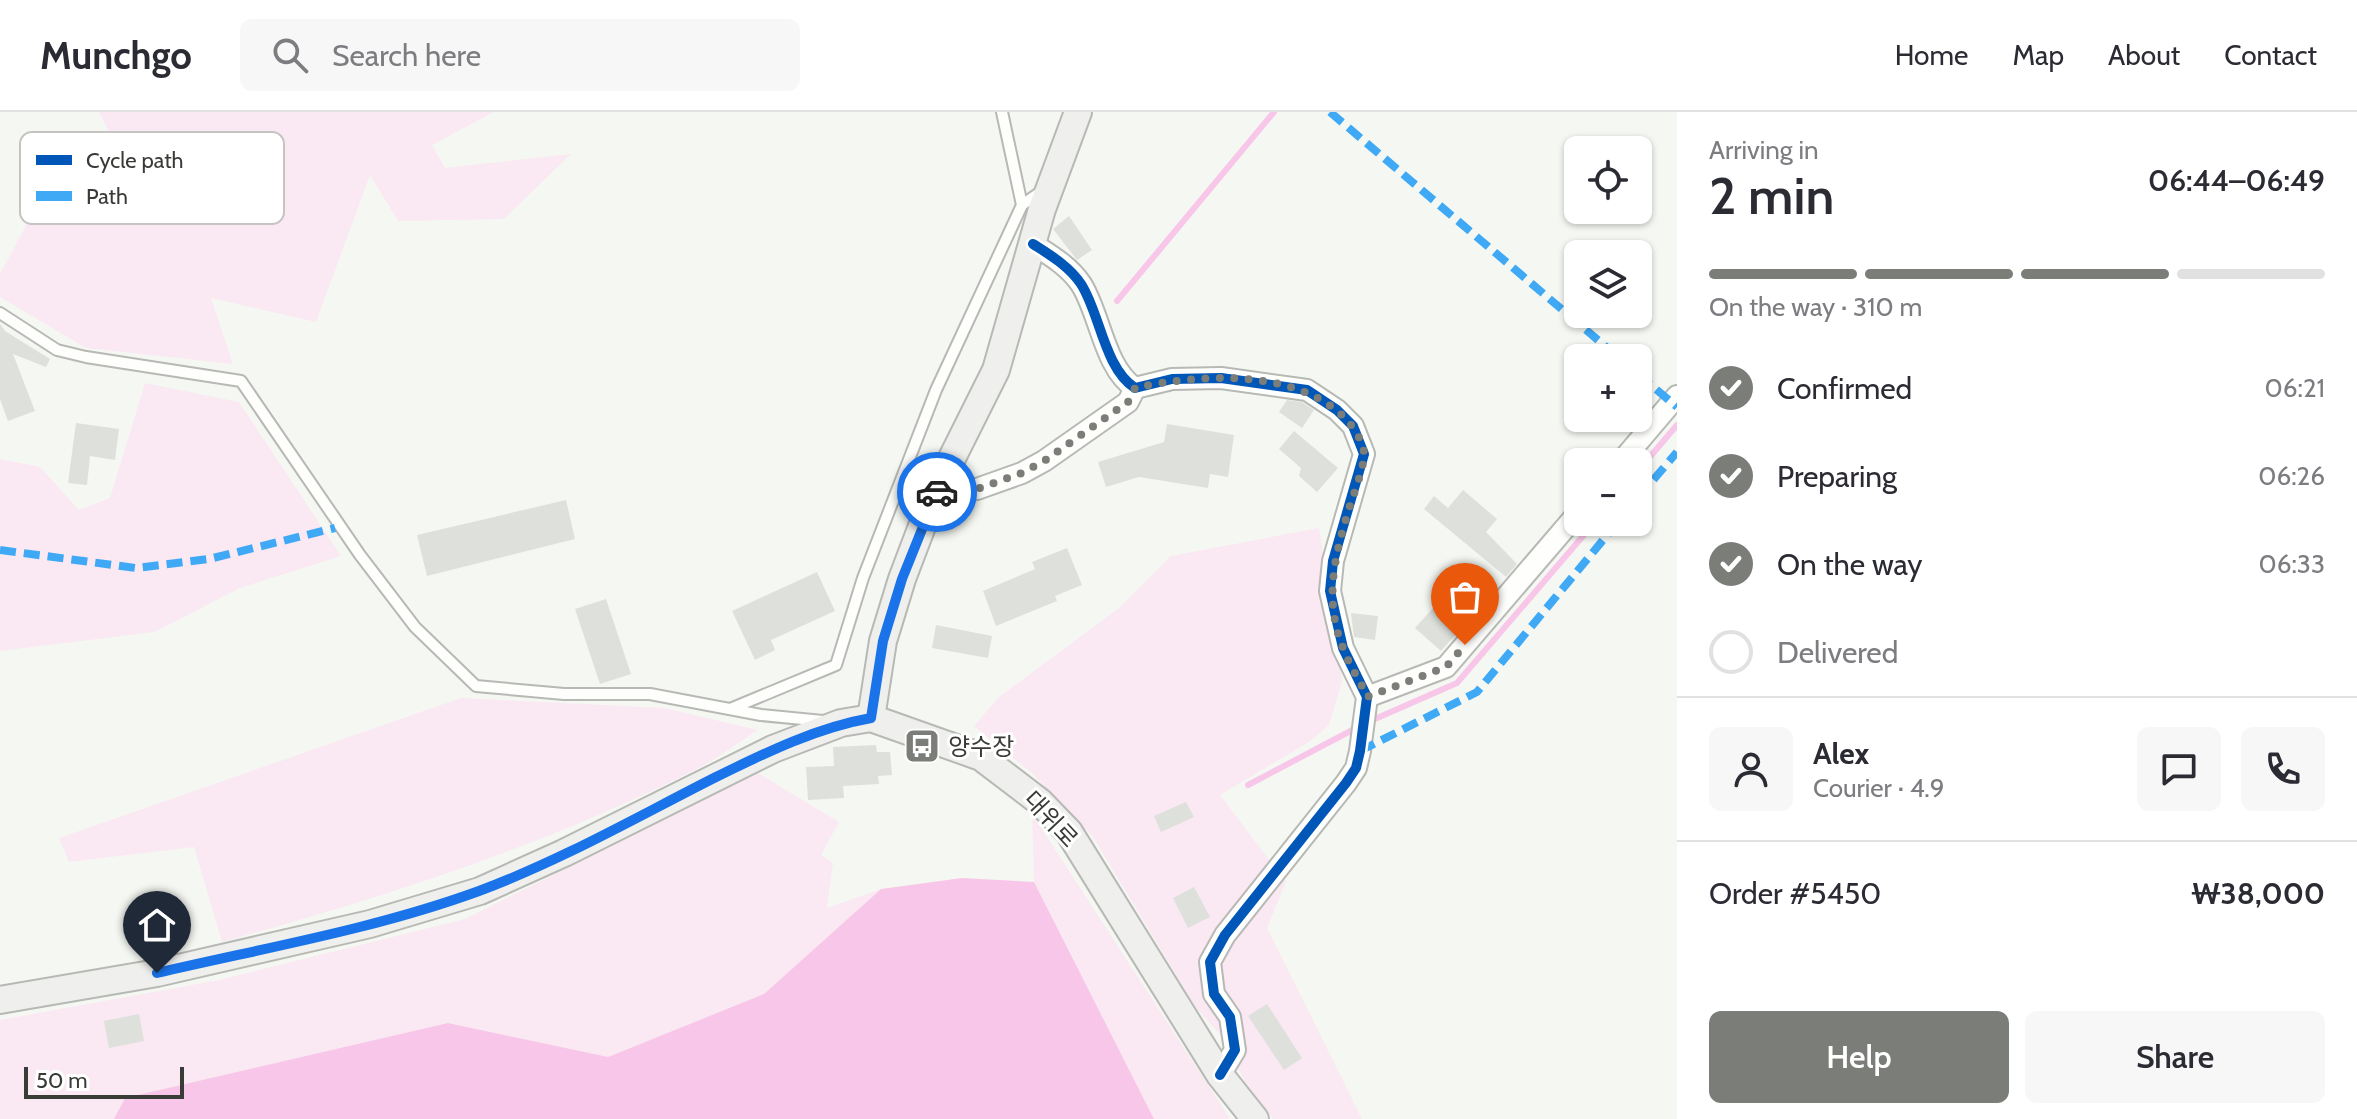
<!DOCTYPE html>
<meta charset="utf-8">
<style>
body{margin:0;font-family:Cabin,"Noto Sans KR",sans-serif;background:#f7f7f7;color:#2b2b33;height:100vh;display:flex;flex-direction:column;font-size:30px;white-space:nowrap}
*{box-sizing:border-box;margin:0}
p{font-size:26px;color:#7c7c81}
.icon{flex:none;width:44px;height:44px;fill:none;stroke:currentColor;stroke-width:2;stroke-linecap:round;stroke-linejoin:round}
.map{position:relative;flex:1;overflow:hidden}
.panel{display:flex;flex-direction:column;background:#fff;width:680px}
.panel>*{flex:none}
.buttons{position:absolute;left:1564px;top:24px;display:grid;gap:16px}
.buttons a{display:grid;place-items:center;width:88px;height:88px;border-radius:12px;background:#fff;box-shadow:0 2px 6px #0004;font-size:40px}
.scale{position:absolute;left:24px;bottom:20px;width:160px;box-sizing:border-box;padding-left:8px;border:4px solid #393b37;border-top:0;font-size:22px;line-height:28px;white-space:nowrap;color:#393b37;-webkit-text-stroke:6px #fff;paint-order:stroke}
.pin{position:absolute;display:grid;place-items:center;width:68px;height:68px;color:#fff;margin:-82px -34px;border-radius:50% 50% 50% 0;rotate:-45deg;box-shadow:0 0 8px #0007}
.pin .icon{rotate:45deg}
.courier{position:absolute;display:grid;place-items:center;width:80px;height:80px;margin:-40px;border:6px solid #1a73e8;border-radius:50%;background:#fff;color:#222;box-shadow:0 2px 10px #0007}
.head em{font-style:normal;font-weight:600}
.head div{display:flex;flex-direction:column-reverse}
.head{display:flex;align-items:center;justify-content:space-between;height:136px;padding:0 32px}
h1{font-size:52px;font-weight:600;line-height:60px}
.bar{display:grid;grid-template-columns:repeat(4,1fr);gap:12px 8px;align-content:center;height:96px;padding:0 32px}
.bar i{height:10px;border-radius:6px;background:#e1e1e2}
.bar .current{background:#7b7d78}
.bar p{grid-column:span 4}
.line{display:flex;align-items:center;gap:20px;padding:0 32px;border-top:2px solid #e1e1e2}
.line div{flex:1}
.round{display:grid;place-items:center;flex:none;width:84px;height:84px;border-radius:12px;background:#f7f7f7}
ol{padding:0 32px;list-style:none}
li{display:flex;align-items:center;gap:24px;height:88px}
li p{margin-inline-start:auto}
li .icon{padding:8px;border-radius:50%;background:#7b7d78;color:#fff;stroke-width:4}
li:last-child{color:#7c7c81}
li i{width:44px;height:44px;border:4px solid #e1e1e2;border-radius:50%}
.button{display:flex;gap:16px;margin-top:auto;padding:16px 32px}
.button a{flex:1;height:92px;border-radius:12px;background:#7b7d78;color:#fff;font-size:32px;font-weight:600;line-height:92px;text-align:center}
.button a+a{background:#f7f7f7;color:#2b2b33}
header{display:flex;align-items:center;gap:48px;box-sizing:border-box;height:112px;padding:0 40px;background:#fff;border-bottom:2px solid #e1e1e2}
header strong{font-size:38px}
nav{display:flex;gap:44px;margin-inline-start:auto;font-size:28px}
.search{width:560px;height:72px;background:#f7f7f7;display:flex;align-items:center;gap:20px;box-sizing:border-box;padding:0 28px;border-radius:12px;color:#7c7c81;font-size:30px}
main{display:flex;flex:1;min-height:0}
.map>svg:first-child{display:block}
</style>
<header>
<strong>Munchgo</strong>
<div class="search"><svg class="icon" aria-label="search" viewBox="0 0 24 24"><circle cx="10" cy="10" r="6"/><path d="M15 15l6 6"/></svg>Search here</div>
<nav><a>Home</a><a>Map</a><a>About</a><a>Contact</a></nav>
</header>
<main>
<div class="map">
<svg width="1677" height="1007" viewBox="0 0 1677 1007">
<rect width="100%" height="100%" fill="#f5f8f2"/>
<g fill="#fae8f3">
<path d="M99 0H494L432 33 445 56 571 42 504 107 398 109 370 63 316 210 211 186 233 252 86 236 0 185V162L30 106 136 74Z"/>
<path d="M145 271 239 290 341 444 240 476 154 520 0 539V347L40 355 79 398 110 386Z"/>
<path d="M1319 416 1342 570 1329 613 1309 630 1220 683 1286 770 1267 816 1362 1007H1273L1245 969 1219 921 1196 896 1093 725 1033 662 974 614 999 585 1119 496 1171 444Z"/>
<path d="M461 586 664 596 758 618C736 632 714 649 691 660 541 735 383 786 222 830L194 735 69 750 59 726Z"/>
<path d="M758 661 839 710 821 743 833 751 827 796 881 777 764 882 608 945 448 911 125 986 114 1007H0V908L219 868 465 807Z"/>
<path d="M1032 702 1230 1007H1154L1034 770Z"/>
</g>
<path fill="#f8c6e8" d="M962 766 1034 770 1154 1007H114L125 986 448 911 608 945 764 882 881 777Z"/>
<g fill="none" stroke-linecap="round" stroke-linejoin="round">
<g stroke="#f8c6e8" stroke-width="6">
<path d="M1117 189 1274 0"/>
<path d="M1638 359 1677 313"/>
<path d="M1368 610 1457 571 1595 410"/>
<path d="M1248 673 1358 615"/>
</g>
</g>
<g fill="#dee0dc">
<path d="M1069 104 1092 138 1077 148 1053 117Z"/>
<path d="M0 212 5 219 50 247 46 255 13 242 35 299 8 309 0 287Z"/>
<path d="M1287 288 1302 290 1314 298 1302 316 1279 300Z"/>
<path d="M76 311 119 317 115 348 90 344 87 373 68 371Z"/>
<path d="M1167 312 1234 323 1228 365 1210 362 1208 376 1139 365 1106 375 1098 350 1164 330Z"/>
<path d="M1294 319 1338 356 1317 380 1299 364 1301 356 1279 337Z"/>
<path d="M1463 378 1497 407 1486 420 1517 452 1506 465 1424 397 1434 384 1448 396Z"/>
<path d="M566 388 575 427 427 464 417 423Z"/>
<path d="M1067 436 1082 473 1055 484 1057 489 996 514 983 479 1035 457 1032 450Z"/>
<path d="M817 460 835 499 771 528 775 538 755 548 732 499Z"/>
<path d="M1457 469 1483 492 1441 539 1415 516Z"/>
<path d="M606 487 631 562 600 572 575 497Z"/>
<path d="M1351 501 1378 504 1375 528 1354 525Z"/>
<path d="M936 513 992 524 988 546 932 536Z"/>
<path d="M876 633 877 640H890L892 663 878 664 879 672 843 674 844 686 808 688 806 655 834 654 833 635Z"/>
<path d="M1186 690 1194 705 1161 720 1154 704Z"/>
<path d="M1194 775 1210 805 1188 816 1173 786Z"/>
<path d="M1267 892 1302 946 1284 958 1248 904Z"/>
<path d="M139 902 144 929 109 936 104 909Z"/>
</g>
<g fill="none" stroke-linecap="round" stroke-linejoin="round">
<defs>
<g id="lane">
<path d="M1002 0 1022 93"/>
<path d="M0 201 57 238 86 245 241 269 360 443 415 515 476 574 564 582H650L761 603 823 609"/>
<path d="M730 597 836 553 863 466 936 278 1022 93 1042 79"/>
</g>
<g id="street">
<path d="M1033 132C1050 143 1069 154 1081 172 1100 201 1104 256 1135 276L1172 267 1221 266 1307 278 1337 298 1353 314 1364 342 1333 449 1330 479 1343 536 1367 585 1360 639 1356 656 1346 671 1225 823 1210 850 1214 882 1230 905 1235 938 1220 963"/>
<path d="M1621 350 1677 284"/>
<path d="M935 380 977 377 1022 361 1044 349 1128 290 1135 276"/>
<path d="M1367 585 1446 555 1578 401"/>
</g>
<g id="secondary">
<path d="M871 606 883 529 902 467 935 380 996 258 1042 97 1078 0"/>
<path d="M0 888 157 861 370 812 480 779 564 741 773 637 841 611 871 606 981 645 1040 690 1069 720 1220 963 1255 1007"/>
</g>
</defs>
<use href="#lane" stroke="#b7b9b5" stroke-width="14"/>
<use href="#street" stroke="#b7b9b5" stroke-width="24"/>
<use href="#secondary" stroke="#b7b9b5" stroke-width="30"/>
<use href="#lane" stroke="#fefefd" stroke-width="10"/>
<use href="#street" stroke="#fefefd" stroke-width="20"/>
<use href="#secondary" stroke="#eff0ed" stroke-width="26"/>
<g stroke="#3fa9f5" stroke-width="8" stroke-dasharray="16 8" stroke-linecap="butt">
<path d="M1330 0 1619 246"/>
<path d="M1638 262 1677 295"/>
<path d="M1638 386 1677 340"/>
<path d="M0 438 136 456 209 447 335 416"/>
<path d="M1360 639 1477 580 1618 410"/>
</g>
<defs>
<path id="cycleway" d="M1033 132C1050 143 1069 154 1081 172 1100 201 1104 256 1135 276L1172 267 1221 266 1307 278 1337 298 1353 314 1364 342 1333 449 1330 479 1343 536 1367 585 1360 639 1356 656 1346 671 1225 823 1210 850 1214 882 1230 905 1235 938 1220 963"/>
</defs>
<use href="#cycleway" stroke="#fff" stroke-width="15"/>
<use href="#cycleway" stroke="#0057b8" stroke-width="10"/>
</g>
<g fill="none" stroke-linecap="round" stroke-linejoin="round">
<path stroke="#7b7d78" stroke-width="8" stroke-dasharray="0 14.4" d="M937 380 977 377 1022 361 1044 349 1128 290 1135 276C1199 262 1293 256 1344 305 1352 313 1363 328 1364 341 1365 354 1352 386 1348 400 1334 447 1324 488 1343 536 1349 553 1360 568 1367 585L1446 555 1465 533"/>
<path stroke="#1a73e8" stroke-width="10" d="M157 861C264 836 375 817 479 779 560 749 637 705 714 666 765 641 815 616 871 606L883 529 902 467 937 380"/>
</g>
<defs>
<symbol id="bus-square" viewBox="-11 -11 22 22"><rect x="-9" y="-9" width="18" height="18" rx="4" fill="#7b7d78" stroke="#fff"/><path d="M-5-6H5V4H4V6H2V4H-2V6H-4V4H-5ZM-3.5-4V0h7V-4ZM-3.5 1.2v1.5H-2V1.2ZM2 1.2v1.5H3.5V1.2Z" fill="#fff"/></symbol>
</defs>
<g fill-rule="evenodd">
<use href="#bus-square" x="902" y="614" width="40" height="40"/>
</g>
<g text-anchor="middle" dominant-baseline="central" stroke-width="6" stroke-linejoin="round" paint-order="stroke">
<g font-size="24" fill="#393b37" stroke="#fff" text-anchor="start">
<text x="948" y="634">양수장</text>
</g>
<g font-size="24" fill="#393b37" stroke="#fff">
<text transform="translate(1051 707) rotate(47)">대위로</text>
</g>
</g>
<rect x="20" y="20" width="264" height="92" rx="12" fill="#fff" stroke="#c4c4c3" stroke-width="2"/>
<rect x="36" y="43" width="36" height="10" fill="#0057b8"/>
<rect x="36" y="79" width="36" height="10" fill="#3fa9f5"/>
<g font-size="22" fill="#393b37">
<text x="86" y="56">Cycle path</text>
<text x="86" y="92">Path</text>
</g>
</svg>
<div class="buttons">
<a><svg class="icon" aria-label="locate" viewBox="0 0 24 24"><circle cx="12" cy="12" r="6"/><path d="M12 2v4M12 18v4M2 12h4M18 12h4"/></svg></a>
<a><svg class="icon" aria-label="layers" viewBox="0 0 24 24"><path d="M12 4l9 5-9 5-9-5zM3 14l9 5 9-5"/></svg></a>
<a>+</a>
<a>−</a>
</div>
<div class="scale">50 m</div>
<div class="pin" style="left:1465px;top:533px;background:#ea580c"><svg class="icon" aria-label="bag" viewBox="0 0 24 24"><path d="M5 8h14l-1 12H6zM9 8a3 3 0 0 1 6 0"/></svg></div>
<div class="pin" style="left:157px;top:861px;background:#1f2937"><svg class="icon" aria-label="home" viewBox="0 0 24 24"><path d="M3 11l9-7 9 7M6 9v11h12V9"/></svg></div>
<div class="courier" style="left:937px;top:380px"><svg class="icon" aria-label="car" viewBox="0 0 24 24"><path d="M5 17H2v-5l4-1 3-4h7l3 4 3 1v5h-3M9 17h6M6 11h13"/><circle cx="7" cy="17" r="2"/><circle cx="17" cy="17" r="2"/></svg></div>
</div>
<section class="panel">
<div class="head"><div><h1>2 min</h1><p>Arriving in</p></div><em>06:44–06:49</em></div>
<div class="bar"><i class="current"></i><i class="current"></i><i class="current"></i><i></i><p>On the way · 310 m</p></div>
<ol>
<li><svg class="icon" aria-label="check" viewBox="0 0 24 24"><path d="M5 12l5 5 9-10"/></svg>Confirmed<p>06:21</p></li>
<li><svg class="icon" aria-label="check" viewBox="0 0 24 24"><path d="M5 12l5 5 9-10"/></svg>Preparing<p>06:26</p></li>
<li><svg class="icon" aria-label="check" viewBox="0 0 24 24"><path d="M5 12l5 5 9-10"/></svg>On the way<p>06:33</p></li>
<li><i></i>Delivered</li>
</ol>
<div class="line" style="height:144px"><a class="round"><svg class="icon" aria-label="person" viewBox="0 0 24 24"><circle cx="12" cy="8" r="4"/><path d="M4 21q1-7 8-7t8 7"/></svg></a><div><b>Alex</b><p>Courier · 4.9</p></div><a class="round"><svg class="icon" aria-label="chat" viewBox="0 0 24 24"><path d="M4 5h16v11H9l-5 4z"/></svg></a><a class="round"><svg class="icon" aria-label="phone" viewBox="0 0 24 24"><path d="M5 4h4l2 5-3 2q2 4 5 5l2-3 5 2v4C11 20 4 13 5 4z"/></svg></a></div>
<div class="line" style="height:104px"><div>Order #5450</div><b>₩38,000</b></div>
<div class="button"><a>Help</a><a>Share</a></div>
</section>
</main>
